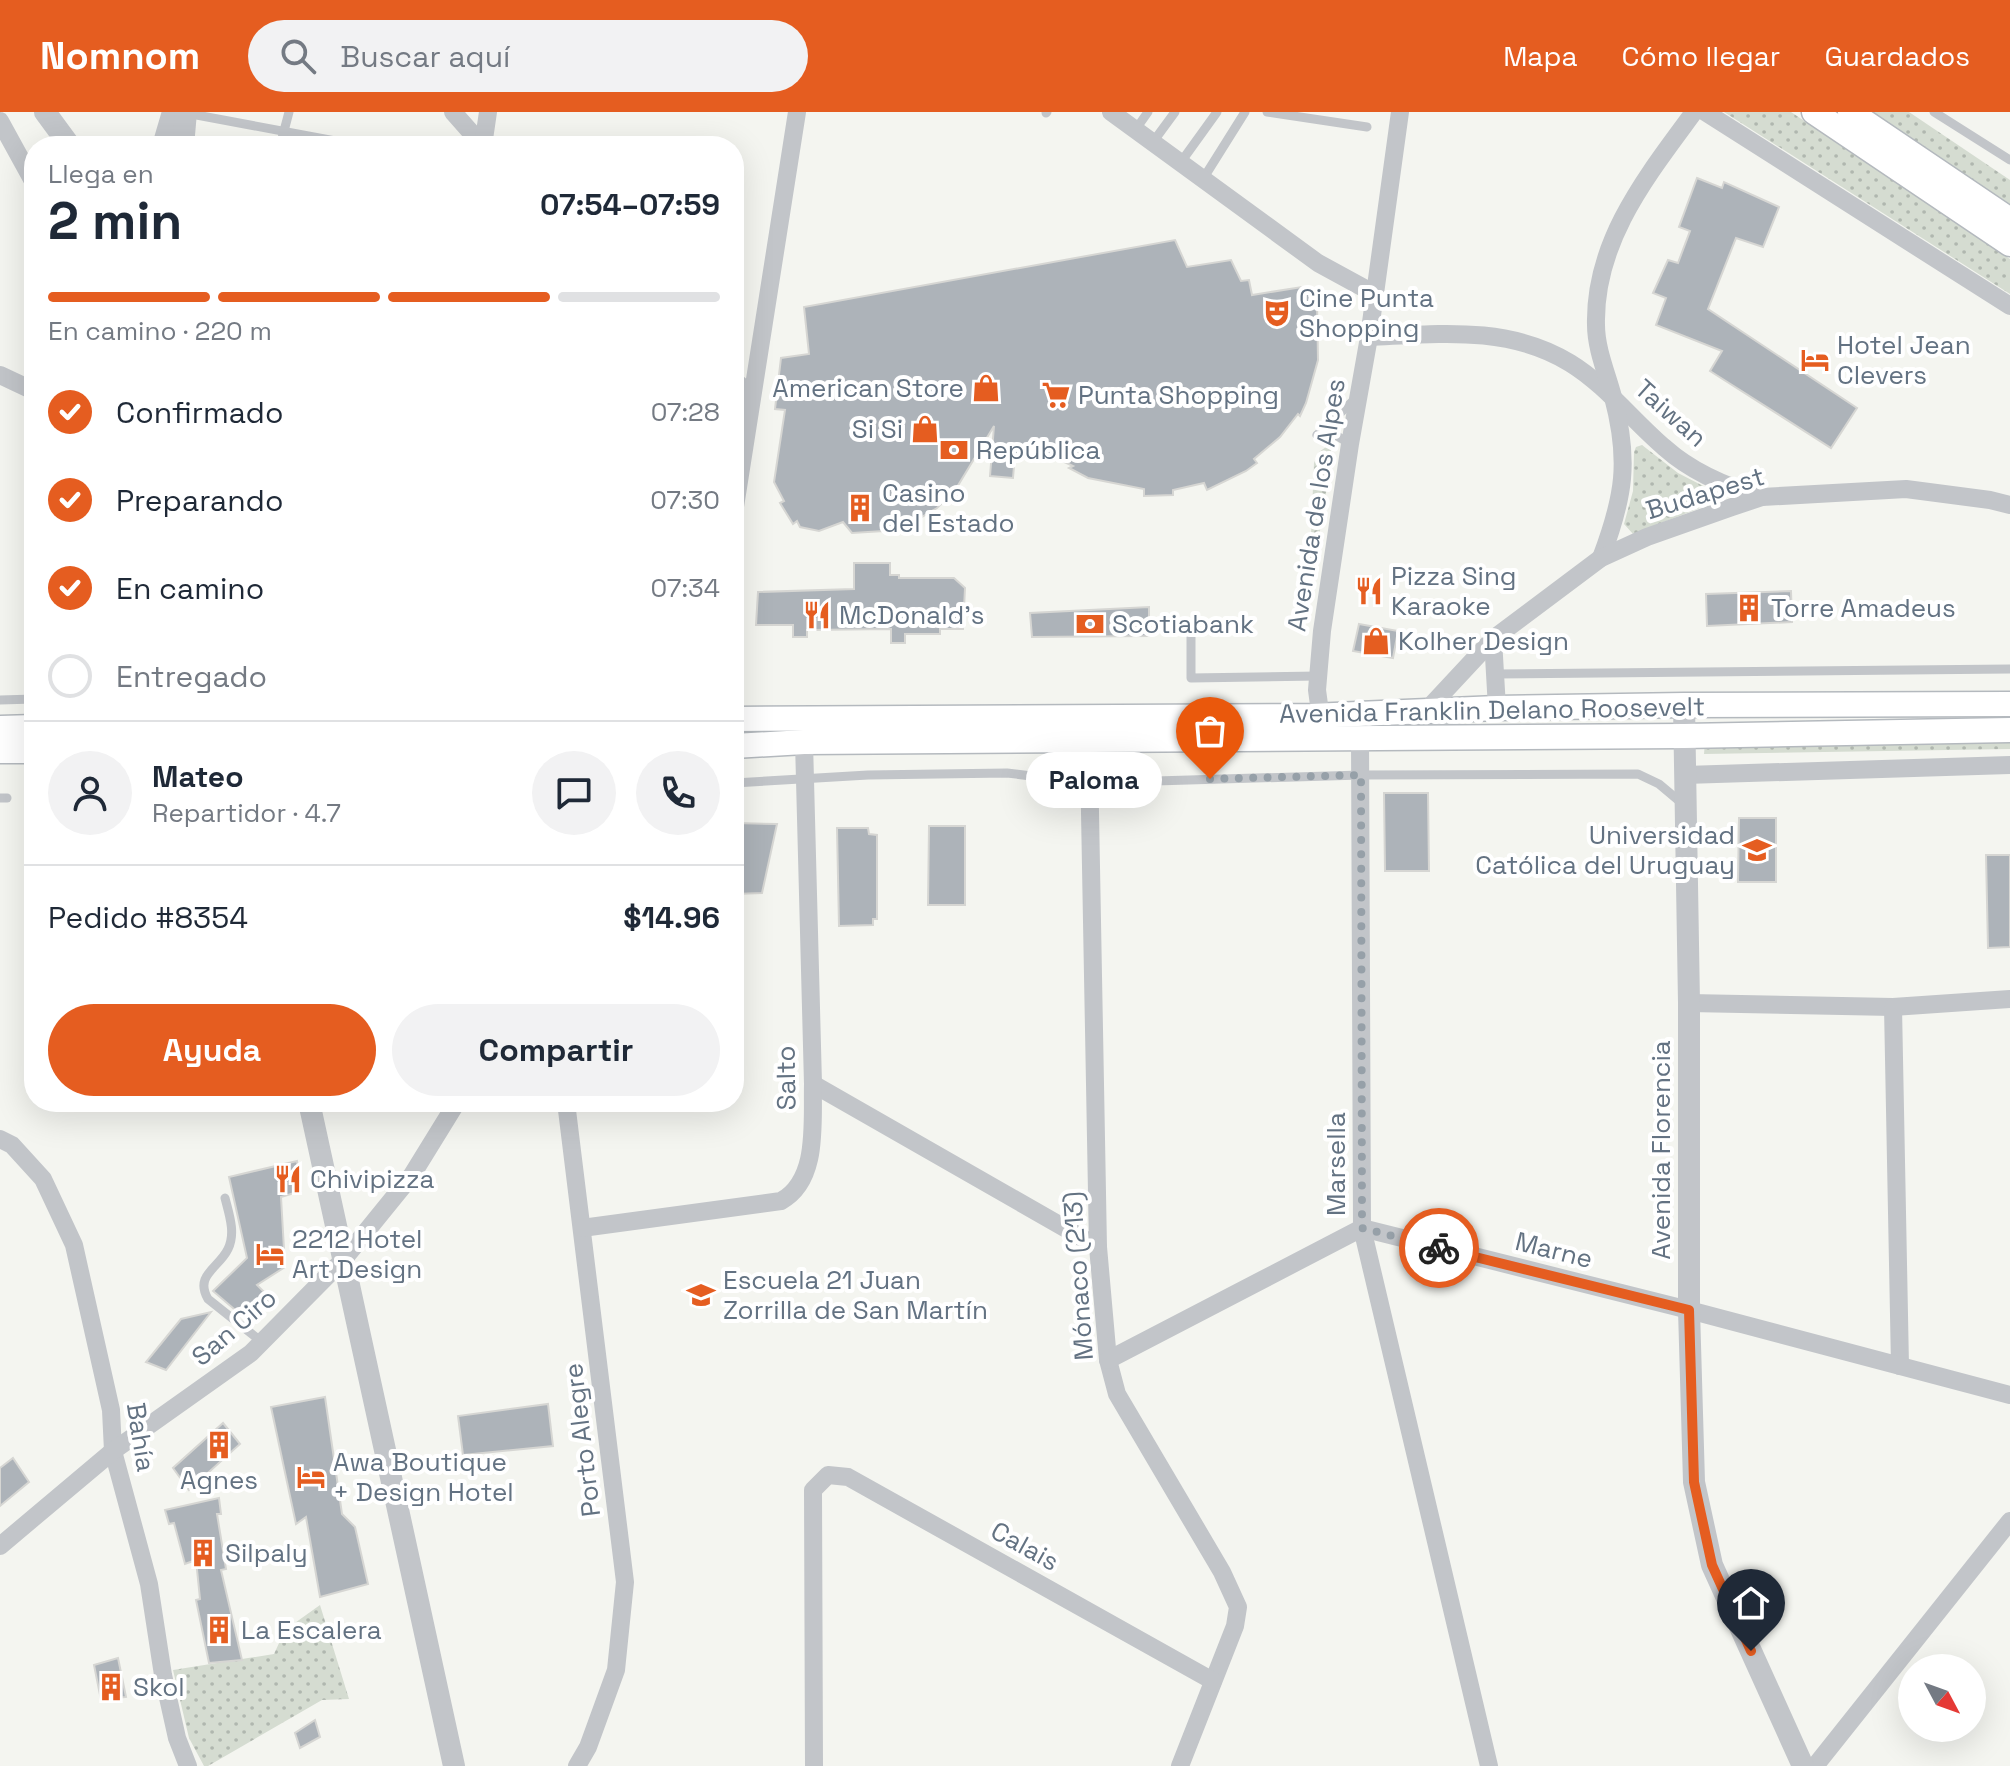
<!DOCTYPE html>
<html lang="es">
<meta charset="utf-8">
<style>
body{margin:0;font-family:"Space Grotesk",sans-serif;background:#f2f2f3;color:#1f2937;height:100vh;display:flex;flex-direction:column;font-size:30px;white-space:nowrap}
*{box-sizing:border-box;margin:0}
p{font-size:26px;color:#747a83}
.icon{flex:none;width:44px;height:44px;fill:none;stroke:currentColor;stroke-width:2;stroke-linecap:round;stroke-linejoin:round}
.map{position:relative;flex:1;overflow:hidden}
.sheet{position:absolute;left:24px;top:24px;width:720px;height:976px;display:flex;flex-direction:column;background:#fff;border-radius:32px;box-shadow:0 8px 32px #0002}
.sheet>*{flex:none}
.needle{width:52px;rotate:131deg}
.tools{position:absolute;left:1898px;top:1542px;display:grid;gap:16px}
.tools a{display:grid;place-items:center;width:88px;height:88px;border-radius:50%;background:#fff;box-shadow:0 8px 32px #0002;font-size:40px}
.pin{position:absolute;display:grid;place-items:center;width:68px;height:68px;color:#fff;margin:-82px -34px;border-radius:50% 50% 50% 0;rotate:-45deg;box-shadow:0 0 8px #0007}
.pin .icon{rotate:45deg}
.courier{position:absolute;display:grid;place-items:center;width:80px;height:80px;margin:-40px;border:6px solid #e55d20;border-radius:50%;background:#fff;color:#222;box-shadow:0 2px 10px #0007}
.bubble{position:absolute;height:56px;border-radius:28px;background:#fff;box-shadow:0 8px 32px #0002;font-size:26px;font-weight:800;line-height:56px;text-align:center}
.summary em{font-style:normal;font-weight:800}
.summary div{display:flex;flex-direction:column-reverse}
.summary{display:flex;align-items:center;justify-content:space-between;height:136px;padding:0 24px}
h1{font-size:52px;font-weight:800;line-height:60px}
.bar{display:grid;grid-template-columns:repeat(4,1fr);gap:12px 8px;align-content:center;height:96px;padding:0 24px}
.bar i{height:10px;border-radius:6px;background:#e0e1e3}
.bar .selected{background:#e55d20}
.bar p{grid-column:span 4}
.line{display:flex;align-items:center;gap:20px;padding:0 24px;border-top:2px solid #e0e1e3}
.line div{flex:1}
.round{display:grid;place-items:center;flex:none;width:84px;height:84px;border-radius:42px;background:#f2f2f3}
ol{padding:0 24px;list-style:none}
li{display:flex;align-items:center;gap:24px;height:88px}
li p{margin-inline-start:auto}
li .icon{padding:8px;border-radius:50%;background:#e55d20;color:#fff;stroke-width:4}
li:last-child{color:#747a83}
li i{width:44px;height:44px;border:4px solid #e0e1e3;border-radius:50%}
.button{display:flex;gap:16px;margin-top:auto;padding:16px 24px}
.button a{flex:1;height:92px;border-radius:48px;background:#e55d20;color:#fff;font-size:32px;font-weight:800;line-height:92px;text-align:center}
.button a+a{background:#f2f2f3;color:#1f2937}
header{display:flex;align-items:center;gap:48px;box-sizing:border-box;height:112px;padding:0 40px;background:#e55d20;color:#fff}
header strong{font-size:38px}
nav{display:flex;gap:44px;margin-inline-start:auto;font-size:28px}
.search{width:560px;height:72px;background:#f2f2f3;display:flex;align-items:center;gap:20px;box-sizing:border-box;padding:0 28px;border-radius:44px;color:#747a83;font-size:30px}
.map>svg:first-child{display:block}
</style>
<header>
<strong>Nomnom</strong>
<div class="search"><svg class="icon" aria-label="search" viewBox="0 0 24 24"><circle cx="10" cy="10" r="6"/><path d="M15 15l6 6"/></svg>Buscar aquí</div>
<nav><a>Mapa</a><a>Cómo llegar</a><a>Guardados</a></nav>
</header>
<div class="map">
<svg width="2010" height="1654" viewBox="0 0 2010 1654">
<defs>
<pattern id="grass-dots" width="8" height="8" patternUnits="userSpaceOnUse" patternTransform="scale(2)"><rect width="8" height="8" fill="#d5dcd1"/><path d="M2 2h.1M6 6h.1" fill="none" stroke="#b0b7af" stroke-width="1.8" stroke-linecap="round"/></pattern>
</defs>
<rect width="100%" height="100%" fill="#f4f5f0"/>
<g fill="url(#grass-dots)">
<path d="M1724 0H1791L2010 147V182Z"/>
<path d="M1865 0H1909L2010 68V98Z"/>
<path d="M1642 333 1678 361 1711 378 1714 385 1710 392 1633 422 1624 412 1633 379 1634 340 1636 335Z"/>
<path d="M1326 335 1330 336 1332 343 1308 495 1314 351 1319 340Z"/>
<path d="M2010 626V637L1704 642 1705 629Z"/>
<path d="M320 1493 349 1587 322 1588 208 1654H204L189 1626 173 1558 274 1542 285 1518Z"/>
</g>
<g fill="#adb3b9" stroke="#d6d6d3" stroke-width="2">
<path d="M1697 66 1722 76 1724 70 1779 95 1763 135 1736 126 1708 197 1857 296 1831 336 1710 259 1722 239 1656 213 1666 186 1653 181 1668 148 1678 151 1690 119 1679 115Z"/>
<path d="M1175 128 1187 155 1231 148 1241 169 1249 168 1252 183 1302 175 1317 189 1318 248 1306 291 1300 304 1298 302 1280 325 1254 347 1257 351 1246 359 1207 378 1204 371 1173 378V383L1144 384V377L1088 366 1069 356 1073 354 1045 341 1020 335V343L1015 342 1013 366 990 364 994 314 954 380 937 396 920 406 884 419 852 421 843 410 819 419 800 415 797 409 793 412 780 391 784 389 774 370 785 298 775 297 781 246 809 242 804 195Z"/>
<path d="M854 451H890V463H899V466H954L965 476 963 517H940V522H905V531H891V517L807 518V525H793V513H756L758 480 854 477Z"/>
<path d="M1791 479 1792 510 1707 514 1706 482Z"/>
<path d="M1149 495V524L1032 525 1030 501Z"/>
<path d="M1359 512 1398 519 1393 546 1353 539Z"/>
<path d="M1384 681H1428L1429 759H1385Z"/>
<path d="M1739 706H1776V770H1738Z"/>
<path d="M734 711 777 712 762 781 734 782Z"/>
<path d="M929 714H965V793H928Z"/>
<path d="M837 716H868L869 722 877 723V807H873V813L839 814Z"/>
<path d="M1986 743H2010V835L1988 836Z"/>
<path d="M297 1049 301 1079 281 1085 285 1155 257 1173 271 1187 248 1209 213 1179 247 1146 229 1065Z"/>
<path d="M211 1200 166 1258 146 1250 181 1207Z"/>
<path d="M325 1285 342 1402 355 1415 368 1472 320 1485 306 1405 296 1412 271 1295Z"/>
<path d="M548 1292 553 1334 463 1343 458 1304Z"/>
<path d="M223 1311 240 1332 189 1378 173 1356Z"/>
<path d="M13 1346 29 1370 0 1394V1356Z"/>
<path d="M219 1386 221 1402H217L226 1457 221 1458 242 1548 209 1551 196 1488 200 1487 196 1448 185 1452 174 1411 169 1412 165 1398Z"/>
<path d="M118 1546 126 1585 101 1588 94 1553Z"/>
<path d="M315 1608 320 1625 300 1636 295 1621Z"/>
</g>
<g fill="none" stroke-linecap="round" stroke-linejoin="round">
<defs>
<g id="secondary">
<path d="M1814 0 2010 132"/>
<path d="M1850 0 2010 108"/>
<path d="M734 607 1311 604 1497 596 1684 593 2010 592"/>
<path d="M0 616 34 615"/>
<path d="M734 634 804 630 1684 624 2010 618"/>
<path d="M0 639H34"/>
</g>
</defs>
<use href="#secondary" stroke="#b4b9be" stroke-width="27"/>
<g stroke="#c2c5c9" stroke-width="9">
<path d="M1267 0 1367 15"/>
<path d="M1934 0 2010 48"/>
<path d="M186 1 362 34"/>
<path d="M1046 1 1047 0"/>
<path d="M1136 17 1148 0"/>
<path d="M1153 30 1175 0"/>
<path d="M280 34 289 0"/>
<path d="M1181 50 1217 0"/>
<path d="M1203 67 1245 0"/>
<path d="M1317 323 1354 288"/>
<path d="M1317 323 1334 322 1350 332"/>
<path d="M1191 525V566L1318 564"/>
<path d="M1496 562 2010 557"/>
<path d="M0 588 34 587"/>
<path d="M734 671 868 663 1007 661 1089 671 1361 663 1638 662 1659 672 1684 693"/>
<path d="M0 686H7"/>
<path d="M225 1086C229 1102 236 1121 228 1137 219 1156 194 1163 208 1187L262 1230"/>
</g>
<g stroke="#c2c5c9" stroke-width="18">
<path d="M453 0 483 34"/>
<path d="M1111 0 1318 151 1373 181"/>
<path d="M1705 0 2010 194"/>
<path d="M0 9 34 71"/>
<path d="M483 34 488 0"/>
<path d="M1369 225C1438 222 1508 213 1570 251 1606 273 1633 309 1665 336 1693 361 1727 375 1762 385"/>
<path d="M0 263 34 279"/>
<path d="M734 268 752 284"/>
<path d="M734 401 797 0"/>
<path d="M1601 446C1624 385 1630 349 1613 285 1607 262 1596 237 1596 213 1594 129 1647 64 1694 0"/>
<path d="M1493 527 1497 596"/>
<path d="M1425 600 1493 527 1601 446 1647 425 1732 395 1762 385 1906 377 1990 388 2010 393"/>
<path d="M1322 615 1317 578 1322 519 1350 332 1369 225 1400 0"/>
<path d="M1360 626 1362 1116 1489 1654"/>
<path d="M1086 628 1089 646 1098 1135 1108 1248 1117 1282 1222 1460 1238 1495 1235 1514 1180 1654"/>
<path d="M1685 663 2010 653"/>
<path d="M1689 891 1893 895 2010 887"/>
<path d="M1893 895 1900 1254"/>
<path d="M813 972 1098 1135"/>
<path d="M566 990 625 1470 616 1558 588 1635 577 1654"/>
<path d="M0 1027 12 1033 43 1067 74 1133 111 1298 113 1339 149 1472 163 1563 177 1626 188 1654"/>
<path d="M582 1116 781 1089C819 1068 812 1011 813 972L804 630"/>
<path d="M1108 1248 1362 1116 1689 1198 2010 1283"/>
<path d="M0 1434 113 1339 251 1241 343 1148 412 1063 457 990"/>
<path d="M814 1654 813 1378 828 1363 848 1365 1213 1569"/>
<path d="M1815 1654 2010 1409"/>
</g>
<g stroke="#c2c5c9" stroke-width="22">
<path d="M45 0 70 34"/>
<path d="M163 34 173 0"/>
<path d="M183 34 186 0"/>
<path d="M1684 593 1689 891V1198L1694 1370 1712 1453 1803 1654"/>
<path d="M309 990 454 1654"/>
</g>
<use href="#secondary" stroke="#fff" stroke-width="24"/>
</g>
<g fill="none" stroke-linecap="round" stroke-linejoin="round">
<path stroke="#96a0a8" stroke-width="8" stroke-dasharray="0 14.4" d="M1210 667 1361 663 1362 1116 1439 1136"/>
<path stroke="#e55d20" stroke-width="10" d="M1439 1136 1689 1198 1694 1370 1712 1453 1751 1539"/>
</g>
<defs>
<symbol id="theatre-bare" viewBox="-9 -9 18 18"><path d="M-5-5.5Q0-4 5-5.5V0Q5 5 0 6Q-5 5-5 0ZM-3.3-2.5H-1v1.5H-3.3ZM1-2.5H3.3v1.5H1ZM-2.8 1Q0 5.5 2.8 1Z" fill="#e55d20" stroke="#fff" stroke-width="2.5" paint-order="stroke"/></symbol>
<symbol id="hotel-bare" viewBox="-9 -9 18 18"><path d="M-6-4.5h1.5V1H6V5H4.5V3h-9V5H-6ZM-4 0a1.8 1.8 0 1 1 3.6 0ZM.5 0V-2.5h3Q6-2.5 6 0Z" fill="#e55d20" stroke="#fff" stroke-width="2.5" paint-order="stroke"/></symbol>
<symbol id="shop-bare" viewBox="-9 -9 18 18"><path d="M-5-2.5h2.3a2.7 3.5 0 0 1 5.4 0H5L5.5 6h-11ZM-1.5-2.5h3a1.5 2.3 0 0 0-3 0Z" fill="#e55d20" stroke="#fff" stroke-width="2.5" paint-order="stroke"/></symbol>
<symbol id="supermarket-bare" viewBox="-9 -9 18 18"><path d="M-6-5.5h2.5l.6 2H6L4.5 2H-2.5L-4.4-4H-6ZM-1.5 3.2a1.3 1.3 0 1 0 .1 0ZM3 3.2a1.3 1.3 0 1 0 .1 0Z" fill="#e55d20" stroke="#fff" stroke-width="2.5" paint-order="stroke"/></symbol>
<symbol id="bank-bare" viewBox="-9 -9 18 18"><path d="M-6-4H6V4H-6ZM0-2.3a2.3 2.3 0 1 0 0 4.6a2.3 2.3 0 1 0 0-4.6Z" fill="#e55d20" stroke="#fff" stroke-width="2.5" paint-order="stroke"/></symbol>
<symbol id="building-bare" viewBox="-9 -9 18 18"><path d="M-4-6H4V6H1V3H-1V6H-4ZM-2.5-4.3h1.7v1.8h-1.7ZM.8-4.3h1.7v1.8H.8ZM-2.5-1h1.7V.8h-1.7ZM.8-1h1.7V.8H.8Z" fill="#e55d20" stroke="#fff" stroke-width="2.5" paint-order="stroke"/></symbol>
<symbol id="restaurant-bare" viewBox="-9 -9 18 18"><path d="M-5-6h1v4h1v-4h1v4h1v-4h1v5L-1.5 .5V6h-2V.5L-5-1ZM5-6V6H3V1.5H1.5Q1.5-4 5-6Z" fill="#e55d20" stroke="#fff" stroke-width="2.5" paint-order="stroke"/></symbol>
<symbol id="university-bare" viewBox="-9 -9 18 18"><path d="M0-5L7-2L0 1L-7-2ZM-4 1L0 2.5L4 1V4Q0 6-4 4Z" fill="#e55d20" stroke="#fff" stroke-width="2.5" paint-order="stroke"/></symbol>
<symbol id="school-bare" viewBox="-9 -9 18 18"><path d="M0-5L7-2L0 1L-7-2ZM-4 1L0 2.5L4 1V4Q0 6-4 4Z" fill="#e55d20" stroke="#fff" stroke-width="2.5" paint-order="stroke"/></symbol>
</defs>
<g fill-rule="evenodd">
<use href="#theatre-bare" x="1257" y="181" width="40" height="40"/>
<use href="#hotel-bare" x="1795" y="228" width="40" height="40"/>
<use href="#shop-bare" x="966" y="256" width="40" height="40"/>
<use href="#supermarket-bare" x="1036" y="263" width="40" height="40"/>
<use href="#shop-bare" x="905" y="297" width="40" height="40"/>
<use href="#bank-bare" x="934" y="318" width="40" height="40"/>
<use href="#building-bare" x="840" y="376" width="40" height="40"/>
<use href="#restaurant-bare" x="1349" y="459" width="40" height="40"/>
<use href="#building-bare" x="1729" y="476" width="40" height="40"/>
<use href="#restaurant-bare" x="797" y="483" width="40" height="40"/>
<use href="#bank-bare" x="1070" y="492" width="40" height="40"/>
<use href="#shop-bare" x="1356" y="509" width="40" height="40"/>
<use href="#university-bare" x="1737" y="718" width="40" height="40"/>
<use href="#restaurant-bare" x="268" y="1047" width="40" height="40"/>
<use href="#hotel-bare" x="250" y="1122" width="40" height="40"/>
<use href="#school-bare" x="681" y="1163" width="40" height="40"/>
<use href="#building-bare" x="199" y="1313" width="40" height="40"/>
<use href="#hotel-bare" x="291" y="1345" width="40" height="40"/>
<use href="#building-bare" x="183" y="1421" width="40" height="40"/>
<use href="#building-bare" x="199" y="1498" width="40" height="40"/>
<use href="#building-bare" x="91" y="1555" width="40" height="40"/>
</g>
<g text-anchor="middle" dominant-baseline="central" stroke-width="8" stroke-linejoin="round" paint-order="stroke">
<g font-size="26" fill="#637282" stroke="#fff" text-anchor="start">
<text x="1299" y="186">Cine Punta<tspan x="1299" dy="30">Shopping</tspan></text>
<text x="1837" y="233">Hotel Jean<tspan x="1837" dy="30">Clevers</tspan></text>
<text x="964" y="276" text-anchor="end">American Store</text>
<text x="1078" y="283">Punta Shopping</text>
<text x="903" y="317" text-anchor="end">Si Si</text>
<text x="976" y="338">República</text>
<text x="882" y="381">Casino<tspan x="882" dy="30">del Estado</tspan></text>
<text x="1391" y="464">Pizza Sing<tspan x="1391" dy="30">Karaoke</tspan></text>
<text x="1771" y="496">Torre Amadeus</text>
<text x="839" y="503">McDonald's</text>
<text x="1112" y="512">Scotiabank</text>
<text x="1398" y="529">Kolher Design</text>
<text x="1735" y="723" text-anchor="end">Universidad<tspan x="1735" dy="30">Católica del Uruguay</tspan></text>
<text x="310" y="1067">Chivipizza</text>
<text x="292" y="1127">2212 Hotel<tspan x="292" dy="30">Art Design</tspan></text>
<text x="723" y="1168">Escuela 21 Juan<tspan x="723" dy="30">Zorrilla de San Martín</tspan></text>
<text x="333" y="1350">Awa Boutique<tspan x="333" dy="30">+ Design Hotel</tspan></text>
<text x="219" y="1368" text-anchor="middle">Agnes</text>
<text x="225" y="1441">Silpaly</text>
<text x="241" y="1518">La Escalera</text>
<text x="133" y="1575">Skol</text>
</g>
<g font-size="26" fill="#637282" stroke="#fff">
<text transform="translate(1671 301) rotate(42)">Taiwan</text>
<text transform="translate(1705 381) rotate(-17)">Budapest</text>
<text transform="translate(1316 393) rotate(-81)">Avenida de los Alpes</text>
<text transform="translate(1492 598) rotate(-1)">Avenida Franklin Delano Roosevelt</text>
<text transform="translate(786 966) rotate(-91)">Salto</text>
<text transform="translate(1661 1038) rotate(-90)">Avenida Florencia</text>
<text transform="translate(1336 1052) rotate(-90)">Marsella</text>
<text transform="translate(1554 1138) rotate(14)">Marne</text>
<text transform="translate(1078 1164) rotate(-94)">Mónaco (213)</text>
<text transform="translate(234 1215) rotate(-41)">San Ciro</text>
<text transform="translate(141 1325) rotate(81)">Bahía</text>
<text transform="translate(582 1328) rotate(-97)">Porto Alegre</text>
<text transform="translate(1025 1434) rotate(29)">Calais</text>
</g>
</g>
</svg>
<div class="tools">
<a><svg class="needle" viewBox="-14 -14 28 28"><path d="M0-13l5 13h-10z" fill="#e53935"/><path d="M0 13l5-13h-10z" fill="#747a83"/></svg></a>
</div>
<div class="pin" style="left:1210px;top:667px;background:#ea580c"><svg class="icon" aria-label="bag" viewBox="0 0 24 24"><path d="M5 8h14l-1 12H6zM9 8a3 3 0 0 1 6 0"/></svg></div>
<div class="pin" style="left:1751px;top:1539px;background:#1f2937"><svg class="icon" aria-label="home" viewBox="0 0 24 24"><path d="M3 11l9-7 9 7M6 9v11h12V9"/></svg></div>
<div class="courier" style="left:1439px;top:1136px"><svg class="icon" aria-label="bike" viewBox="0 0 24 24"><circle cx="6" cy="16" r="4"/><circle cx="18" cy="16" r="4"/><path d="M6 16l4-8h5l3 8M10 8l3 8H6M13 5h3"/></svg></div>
<div class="bubble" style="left:1026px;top:640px;width:136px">Paloma</div>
<section class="sheet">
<div class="summary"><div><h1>2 min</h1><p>Llega en</p></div><em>07:54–07:59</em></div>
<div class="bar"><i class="selected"></i><i class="selected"></i><i class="selected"></i><i></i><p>En camino · 220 m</p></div>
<ol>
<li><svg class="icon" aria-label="check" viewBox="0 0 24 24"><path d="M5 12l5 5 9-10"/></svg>Confirmado<p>07:28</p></li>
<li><svg class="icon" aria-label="check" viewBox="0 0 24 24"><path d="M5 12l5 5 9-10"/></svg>Preparando<p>07:30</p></li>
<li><svg class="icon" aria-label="check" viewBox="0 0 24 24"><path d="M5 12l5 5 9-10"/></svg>En camino<p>07:34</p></li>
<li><i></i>Entregado</li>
</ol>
<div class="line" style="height:144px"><a class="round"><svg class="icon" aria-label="person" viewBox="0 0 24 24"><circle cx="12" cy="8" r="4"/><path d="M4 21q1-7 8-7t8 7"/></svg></a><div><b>Mateo</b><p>Repartidor · 4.7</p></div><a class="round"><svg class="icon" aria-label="chat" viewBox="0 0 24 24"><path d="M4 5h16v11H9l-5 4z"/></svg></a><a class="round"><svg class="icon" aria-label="phone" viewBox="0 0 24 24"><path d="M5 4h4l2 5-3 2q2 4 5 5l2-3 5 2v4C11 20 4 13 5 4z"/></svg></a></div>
<div class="line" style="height:104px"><div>Pedido #8354</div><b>$14.96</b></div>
<div class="button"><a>Ayuda</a><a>Compartir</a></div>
</section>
</div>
